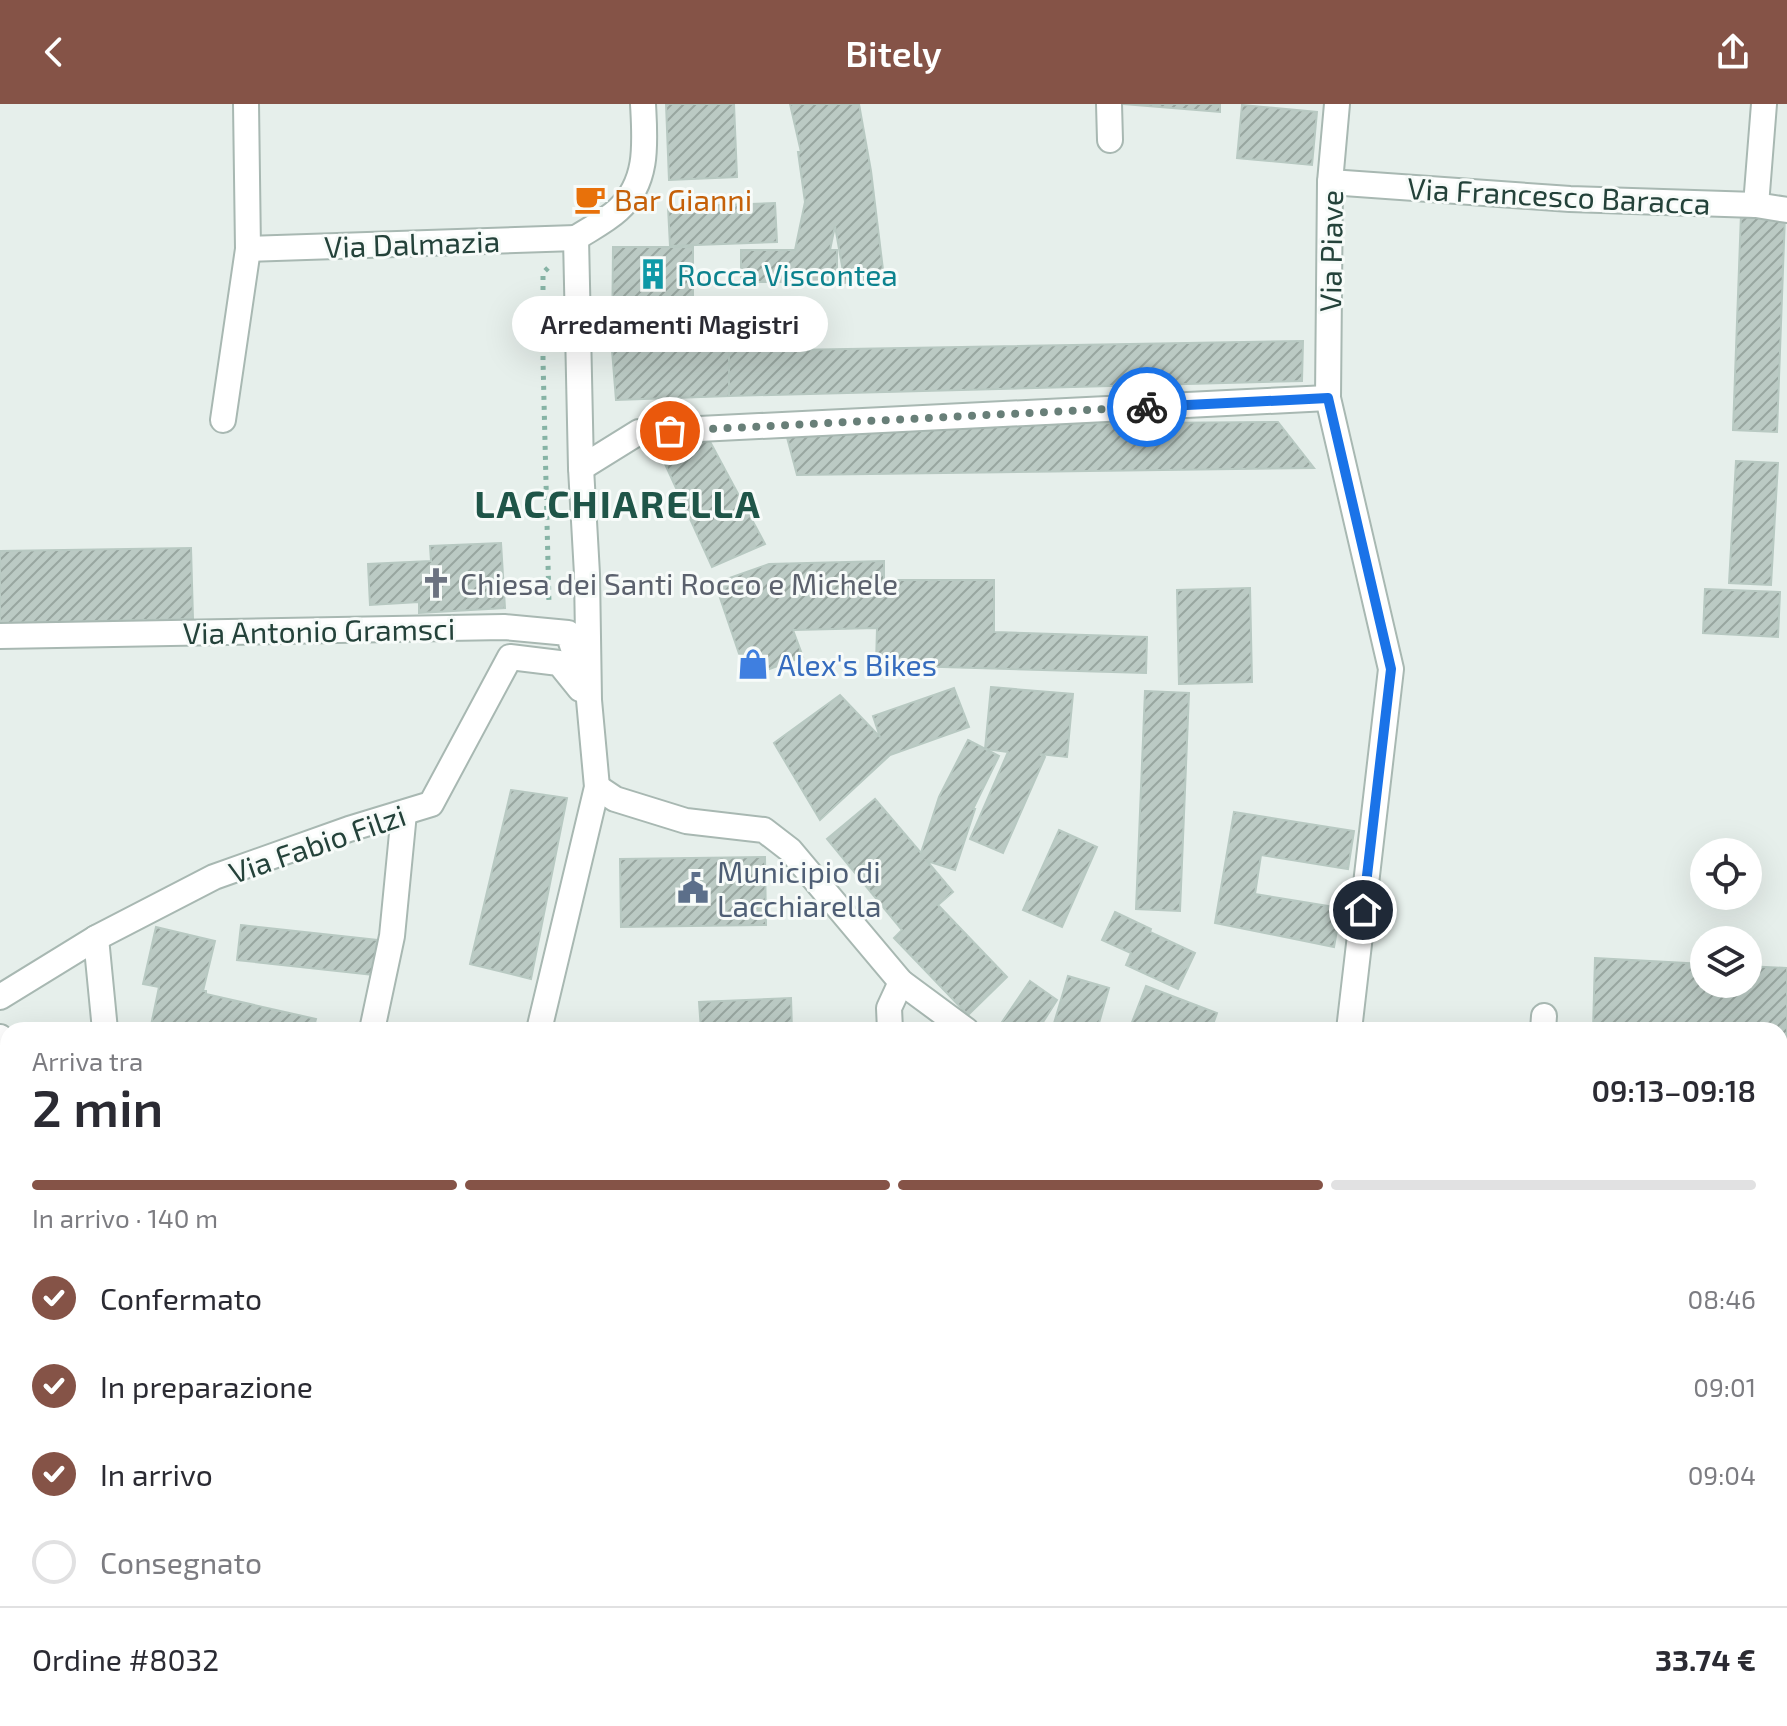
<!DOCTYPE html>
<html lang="it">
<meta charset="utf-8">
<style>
body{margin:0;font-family:"Exo 2",sans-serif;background:#f7f7f7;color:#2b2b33;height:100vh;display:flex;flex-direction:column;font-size:30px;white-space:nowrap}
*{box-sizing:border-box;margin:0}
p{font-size:26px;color:#7c7c81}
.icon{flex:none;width:44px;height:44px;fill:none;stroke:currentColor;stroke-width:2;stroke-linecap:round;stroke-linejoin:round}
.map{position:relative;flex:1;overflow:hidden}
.details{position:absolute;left:0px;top:918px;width:1788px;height:704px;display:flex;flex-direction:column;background:#fff;border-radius:24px 24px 0 0;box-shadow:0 8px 32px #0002}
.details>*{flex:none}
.tools{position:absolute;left:1690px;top:734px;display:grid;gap:16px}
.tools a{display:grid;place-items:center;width:72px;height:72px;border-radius:50%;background:#fff;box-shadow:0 8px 32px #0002;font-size:40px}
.pin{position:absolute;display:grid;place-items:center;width:68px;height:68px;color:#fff;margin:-34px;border:4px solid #fff;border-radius:50%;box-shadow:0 2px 8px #0007}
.courier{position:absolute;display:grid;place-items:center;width:80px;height:80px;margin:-40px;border:6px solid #1a73e8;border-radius:50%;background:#fff;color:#222;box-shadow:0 2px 10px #0007}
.bubble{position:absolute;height:56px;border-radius:28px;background:#fff;box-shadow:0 8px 32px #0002;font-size:26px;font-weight:600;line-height:56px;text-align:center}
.overview em{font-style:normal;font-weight:600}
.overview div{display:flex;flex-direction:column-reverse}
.overview{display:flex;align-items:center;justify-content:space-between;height:136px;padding:0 32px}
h1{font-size:52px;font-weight:600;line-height:60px}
.bar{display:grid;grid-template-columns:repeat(4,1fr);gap:12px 8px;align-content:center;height:96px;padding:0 32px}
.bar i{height:10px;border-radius:6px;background:#e1e1e2}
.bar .on{background:#855347}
.bar p{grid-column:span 4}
.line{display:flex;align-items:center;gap:20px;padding:0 32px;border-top:2px solid #e1e1e2}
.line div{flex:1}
ol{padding:0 32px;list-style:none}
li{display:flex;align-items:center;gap:24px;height:88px}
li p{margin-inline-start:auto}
li .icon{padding:8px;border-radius:50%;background:#855347;color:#fff;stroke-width:4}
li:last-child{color:#7c7c81}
li i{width:44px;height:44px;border:4px solid #e1e1e2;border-radius:50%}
header{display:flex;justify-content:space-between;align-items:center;height:104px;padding:0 32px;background:#855347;color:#fff;font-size:36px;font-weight:600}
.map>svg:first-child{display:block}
</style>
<header><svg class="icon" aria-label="back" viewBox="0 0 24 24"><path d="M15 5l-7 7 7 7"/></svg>Bitely<svg class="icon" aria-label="share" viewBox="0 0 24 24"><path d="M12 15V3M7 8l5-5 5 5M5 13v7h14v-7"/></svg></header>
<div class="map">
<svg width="1787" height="1622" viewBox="0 0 1787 1622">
<defs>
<pattern id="building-hatch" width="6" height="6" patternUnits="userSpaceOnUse" patternTransform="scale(2)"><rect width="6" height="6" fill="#bbcac4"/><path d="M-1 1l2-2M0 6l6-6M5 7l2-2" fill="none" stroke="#98a6a0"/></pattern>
</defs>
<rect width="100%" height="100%" fill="#e6efeb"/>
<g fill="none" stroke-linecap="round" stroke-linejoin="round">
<g stroke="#8ec9d4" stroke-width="36">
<path d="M1780 1152H1787"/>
<path d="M1554 1614 1557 1622"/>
</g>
</g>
<g fill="url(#building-hatch)" stroke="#b8c9c2" stroke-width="2">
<path d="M666 0H734L737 73 669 76Z"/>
<path d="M790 0H859L871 67 884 174 845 179 835 122 830 146H837V178H741V146H795L805 98 798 48H801Z"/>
<path d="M1123 0H1220V8Z"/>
<path d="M1242 1 1317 8 1312 61 1237 54Z"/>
<path d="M775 99 777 138 670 142 668 103Z"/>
<path d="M1741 110 1785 111 1777 328 1733 326Z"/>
<path d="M613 143H693V196L730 197 729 247 612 246Z"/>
<path d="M1303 237 1302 277 729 292V247Z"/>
<path d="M612 246 729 247V292L616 296Z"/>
<path d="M1278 318 1314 364 797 371 784 322Z"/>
<path d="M707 332 765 440 712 463 655 338Z"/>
<path d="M1736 357 1778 359 1771 481 1729 479Z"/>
<path d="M501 439 505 504 419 509V498L370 501 368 460 431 457 430 442Z"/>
<path d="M191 444 193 515 0 519V447Z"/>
<path d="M884 457V476H994V528L1147 533 1146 569 876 561 877 524 793 526 803 553 747 573 715 479 769 460Z"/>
<path d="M1250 484 1252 578 1179 580 1177 486Z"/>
<path d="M1705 485 1780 488 1778 533 1703 529Z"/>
<path d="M991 583 1073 590 1067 653 1039 650 1045 653 1003 749 970 735 1008 648 985 645Z"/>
<path d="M954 584 969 623 890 651 820 716 774 639 840 591 880 633 873 612Z"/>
<path d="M1145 587 1189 589 1180 807 1136 805Z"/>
<path d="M968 636 999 652 973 705H975L955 766 927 757 953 788 938 801 1007 873 968 911 894 834 902 826 827 735 875 695 921 749 939 693Z"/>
<path d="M511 686 567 694 531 875 470 860Z"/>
<path d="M1234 708 1354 727 1348 765 1261 751 1255 790 1341 804 1334 843 1215 819Z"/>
<path d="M1059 726 1097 743 1062 823 1023 806Z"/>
<path d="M765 753 766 821 621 823 620 755Z"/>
<path d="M1115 808 1151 825 1150 828 1195 849 1178 885 1126 861 1131 849 1102 836Z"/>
<path d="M241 821 377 836 373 871 237 856Z"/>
<path d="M156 823 215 837 203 887H206V890L316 915 313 926H150L159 883 143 880Z"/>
<path d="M1595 854 1704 860V880H1748V862L1787 864V1030L1785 1019H1780V926H1593Z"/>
<path d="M1068 872 1109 884 1097 926H1052Z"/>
<path d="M1030 877 1057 896 1038 926H1001L998 924Z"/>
<path d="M1146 882 1217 909 1211 926H1129Z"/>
<path d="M791 894 792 926H701L699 898Z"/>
<path d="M877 921V926H833Z"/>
<path d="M930 921 931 926H900V924Z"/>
<rect x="0" y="987" width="8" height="371"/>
<path d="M1787 1048V1142L1780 1143V1049Z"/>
<rect x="853" y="1614" width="44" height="8"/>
</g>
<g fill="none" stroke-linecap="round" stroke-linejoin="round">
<defs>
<g id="minor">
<path d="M1109 0 1110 36"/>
<path d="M1337 0 1330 78 1328 294 1391 565 1349 926"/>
<path d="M1330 78 1570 95 1756 101 1787 106"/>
<path d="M1756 101 1764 0"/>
<path d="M576 134C590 125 606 117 618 106 649 78 645 38 643 0"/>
<path d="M248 145 576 134"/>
<path d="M223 316 248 145 246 0"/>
<path d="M581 364 639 328 1328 294"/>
<path d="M0 532 504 523 568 529 582 571"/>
<path d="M597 683 615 695 686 717 764 726 790 746 901 878 966 926"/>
<path d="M96 834 214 773 349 725 431 700 510 553 559 559 580 585"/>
<path d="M0 893 96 834 105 926"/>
<path d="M372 926 392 832 404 709"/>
<path d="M539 926 597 683 589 596 587 470 581 364 576 134"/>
<path d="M890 926 889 904 901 878"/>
<path d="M1543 926 1544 912"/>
<path d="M0 933 8 942"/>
<path d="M1780 1183H1787"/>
<path d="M183 1614 187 1622"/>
<path d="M1579 1614 1582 1622"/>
<path d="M403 1622 407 1614"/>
</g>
</defs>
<use href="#minor" stroke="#a8b8b2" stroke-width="28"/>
<path stroke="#86b3a5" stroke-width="5" stroke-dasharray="4 6" stroke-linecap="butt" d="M548 164 543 169V256L549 500"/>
<use href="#minor" stroke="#fff" stroke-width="24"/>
</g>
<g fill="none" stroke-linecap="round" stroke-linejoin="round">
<path stroke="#687f78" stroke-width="8" stroke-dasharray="0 14.4" d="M670 327 1147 303"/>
<path stroke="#1a73e8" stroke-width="10" d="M1147 303 1328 294 1391 565 1363 806"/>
</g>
<defs>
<symbol id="cafe-bare" viewBox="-9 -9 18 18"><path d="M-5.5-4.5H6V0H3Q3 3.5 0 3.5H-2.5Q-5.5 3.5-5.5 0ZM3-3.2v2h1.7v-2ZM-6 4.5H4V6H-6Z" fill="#e8710a" stroke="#f7fbf9" stroke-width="2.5" paint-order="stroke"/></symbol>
<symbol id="building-bare" viewBox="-9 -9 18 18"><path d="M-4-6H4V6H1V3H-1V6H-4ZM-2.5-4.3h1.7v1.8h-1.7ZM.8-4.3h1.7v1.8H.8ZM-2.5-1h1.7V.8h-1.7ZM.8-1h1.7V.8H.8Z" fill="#0f9aa8" stroke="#f7fbf9" stroke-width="2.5" paint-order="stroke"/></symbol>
<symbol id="church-bare" viewBox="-9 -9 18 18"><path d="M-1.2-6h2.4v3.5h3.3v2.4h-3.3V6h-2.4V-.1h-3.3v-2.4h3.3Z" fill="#6b7280" stroke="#f7fbf9" stroke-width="2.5" paint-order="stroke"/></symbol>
<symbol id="shop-bare" viewBox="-9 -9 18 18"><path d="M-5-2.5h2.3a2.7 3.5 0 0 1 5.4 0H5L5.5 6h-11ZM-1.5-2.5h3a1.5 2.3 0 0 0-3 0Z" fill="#3f7fe0" stroke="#f7fbf9" stroke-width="2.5" paint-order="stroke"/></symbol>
<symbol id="civic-bare" viewBox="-9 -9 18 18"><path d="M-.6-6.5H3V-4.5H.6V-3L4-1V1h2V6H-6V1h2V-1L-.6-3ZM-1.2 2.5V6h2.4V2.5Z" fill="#5c6f8a" stroke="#f7fbf9" stroke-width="2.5" paint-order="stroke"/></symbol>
</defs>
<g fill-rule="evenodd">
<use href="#cafe-bare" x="568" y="73" width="44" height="44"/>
<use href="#building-bare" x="631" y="148" width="44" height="44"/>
<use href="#church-bare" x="414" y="457" width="44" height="44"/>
<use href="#shop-bare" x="731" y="538" width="44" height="44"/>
<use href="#civic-bare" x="671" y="762" width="44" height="44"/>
</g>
<g text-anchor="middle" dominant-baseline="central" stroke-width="6" stroke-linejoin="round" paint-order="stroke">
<g font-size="30" fill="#24423a" stroke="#f7fbf9">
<text transform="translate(1559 91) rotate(3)">Via Francesco Baracca</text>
<text transform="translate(412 139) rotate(-2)">Via Dalmazia</text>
<text transform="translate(1330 147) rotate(-89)">Via Piave</text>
<text transform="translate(319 526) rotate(-1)">Via Antonio Gramsci</text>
<text transform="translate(317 739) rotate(-19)">Via Fabio Filzi</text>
</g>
<g font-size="30" fill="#c56008" stroke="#f7fbf9" text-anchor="start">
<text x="614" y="95">Bar Gianni</text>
</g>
<g font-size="30" fill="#0d838f" stroke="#f7fbf9" text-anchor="start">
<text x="677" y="170">Rocca Viscontea</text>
</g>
<g font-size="30" fill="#5b616d" stroke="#f7fbf9" text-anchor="start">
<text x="460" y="479">Chiesa dei Santi Rocco e Michele</text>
</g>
<g font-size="30" fill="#366cbe" stroke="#f7fbf9" text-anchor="start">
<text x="777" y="560">Alex's Bikes</text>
</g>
<g font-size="30" fill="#4e5e75" stroke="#f7fbf9" text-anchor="start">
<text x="717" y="767">Municipio di<tspan x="717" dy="34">Lacchiarella</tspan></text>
</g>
<g font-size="38" font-weight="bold" letter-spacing="2" fill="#1f5548" stroke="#f7fbf9">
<text x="618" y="399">LACCHIARELLA</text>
</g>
</g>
</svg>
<div class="tools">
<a><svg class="icon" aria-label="locate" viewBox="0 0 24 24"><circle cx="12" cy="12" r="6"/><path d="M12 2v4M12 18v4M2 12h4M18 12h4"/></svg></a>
<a><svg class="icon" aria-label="layers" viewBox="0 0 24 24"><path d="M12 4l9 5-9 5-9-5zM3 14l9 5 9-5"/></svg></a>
</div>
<div class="pin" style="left:670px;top:327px;background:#ea580c"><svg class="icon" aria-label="bag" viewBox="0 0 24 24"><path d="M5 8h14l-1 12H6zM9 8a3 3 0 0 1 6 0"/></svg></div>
<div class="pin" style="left:1363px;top:806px;background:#1f2937"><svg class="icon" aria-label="home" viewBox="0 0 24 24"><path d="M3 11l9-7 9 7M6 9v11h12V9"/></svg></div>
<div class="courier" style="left:1147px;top:303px"><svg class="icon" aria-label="bike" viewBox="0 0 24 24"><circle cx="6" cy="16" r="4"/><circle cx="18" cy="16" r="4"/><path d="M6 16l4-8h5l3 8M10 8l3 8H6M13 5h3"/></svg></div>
<div class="bubble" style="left:512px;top:192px;width:316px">Arredamenti Magistri</div>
<section class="details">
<div class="overview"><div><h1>2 min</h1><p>Arriva tra</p></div><em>09:13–09:18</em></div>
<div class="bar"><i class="on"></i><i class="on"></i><i class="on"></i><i></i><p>In arrivo · 140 m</p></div>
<ol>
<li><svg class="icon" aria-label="check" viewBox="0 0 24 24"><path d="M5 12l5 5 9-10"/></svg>Confermato<p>08:46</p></li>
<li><svg class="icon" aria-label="check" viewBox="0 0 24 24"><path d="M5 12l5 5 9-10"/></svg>In preparazione<p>09:01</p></li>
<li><svg class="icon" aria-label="check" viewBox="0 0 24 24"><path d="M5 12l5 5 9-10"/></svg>In arrivo<p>09:04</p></li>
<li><i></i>Consegnato</li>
</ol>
<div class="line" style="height:104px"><div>Ordine #8032</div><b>33.74 €</b></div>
</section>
</div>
